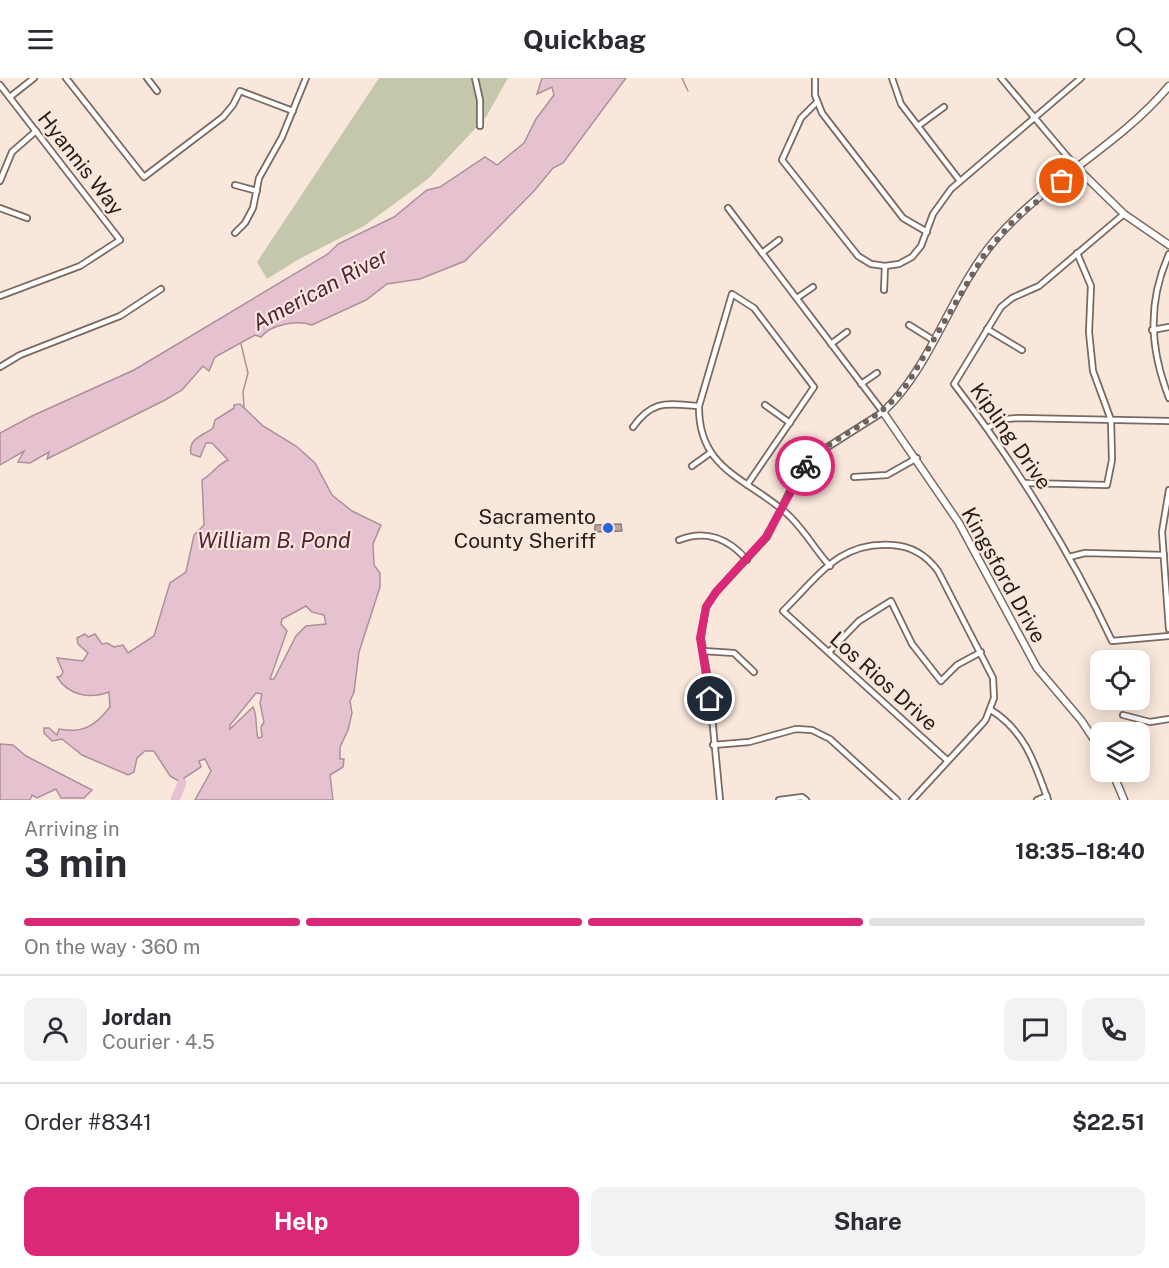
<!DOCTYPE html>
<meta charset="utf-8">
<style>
body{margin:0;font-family:"Public Sans",sans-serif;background:#f2f2f3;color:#2b2b33;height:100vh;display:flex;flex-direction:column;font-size:22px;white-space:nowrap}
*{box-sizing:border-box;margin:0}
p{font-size:20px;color:#7c7c81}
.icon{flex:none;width:33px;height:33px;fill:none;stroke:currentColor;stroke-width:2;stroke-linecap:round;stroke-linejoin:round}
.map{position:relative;height:722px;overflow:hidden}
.drawer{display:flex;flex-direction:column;background:#fff;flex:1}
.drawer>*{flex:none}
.tools{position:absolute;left:1090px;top:572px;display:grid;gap:12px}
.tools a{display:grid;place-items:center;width:60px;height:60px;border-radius:12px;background:#fff;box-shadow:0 3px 15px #0003;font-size:30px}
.pin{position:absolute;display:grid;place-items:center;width:51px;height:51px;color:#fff;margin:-26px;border:3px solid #fff;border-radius:50%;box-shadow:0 2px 6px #0007}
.courier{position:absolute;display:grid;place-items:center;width:60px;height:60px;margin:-30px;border:4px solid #db2777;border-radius:50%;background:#fff;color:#222;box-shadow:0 2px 8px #0007}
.headline em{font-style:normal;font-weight:700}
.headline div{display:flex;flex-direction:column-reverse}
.headline{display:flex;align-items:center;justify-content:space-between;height:102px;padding:0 24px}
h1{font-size:39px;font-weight:700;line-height:45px}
.bar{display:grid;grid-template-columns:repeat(4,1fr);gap:9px 6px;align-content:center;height:72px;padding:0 24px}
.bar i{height:8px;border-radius:4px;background:#e1e1e2}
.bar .on{background:#db2777}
.bar p{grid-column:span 4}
.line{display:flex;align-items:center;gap:15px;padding:0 24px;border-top:2px solid #e1e1e2}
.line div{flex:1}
.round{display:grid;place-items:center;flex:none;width:63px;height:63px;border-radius:12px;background:#f2f2f3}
.primary-button{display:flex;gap:12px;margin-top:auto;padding:12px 24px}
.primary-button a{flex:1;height:69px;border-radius:12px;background:#db2777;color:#fff;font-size:24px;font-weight:700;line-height:69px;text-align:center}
.primary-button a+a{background:#f2f2f3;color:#2b2b33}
header{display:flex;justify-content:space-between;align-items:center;height:78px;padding:0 24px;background:#fff;font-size:27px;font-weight:700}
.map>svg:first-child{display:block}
</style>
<header><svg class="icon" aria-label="menu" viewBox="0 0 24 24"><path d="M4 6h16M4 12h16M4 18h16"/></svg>Quickbag<svg class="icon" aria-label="search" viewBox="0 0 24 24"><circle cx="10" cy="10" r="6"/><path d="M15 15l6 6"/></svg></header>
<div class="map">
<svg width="1169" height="722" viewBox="0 0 1169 722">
<rect width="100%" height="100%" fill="#fae7dc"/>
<path fill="#c5c7ac" d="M379 0H508L486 39 428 101 364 148 299 181 267 201 257 184Z"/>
<g fill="#e6c2d1" stroke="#ac909a" stroke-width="1.5" fill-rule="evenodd">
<path d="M542 0H626L563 85 553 90 534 113 465 183 420 201 387 206 366 222 312 247C298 242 271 246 261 259L255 257 215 279 209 293 203 288 182 312 165 322 47 381 49 374 30 385 18 384 24 373 0 387V355L32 338 134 292 328 176 338 166 394 139 427 112 440 109 485 79 497 87 524 65 536 41 554 17 552 9 537 16Z"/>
<path d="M240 326 263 348 296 368 315 385 332 417 352 433 381 447 373 466 374 487 380 495V509L359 574 354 614 350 623 352 635 348 652 340 669V681H344L343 689 330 697 333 722H195L211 693 205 681 199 683 201 689 184 700 182 705 170 698 154 673H145L137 680 134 694 128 697 82 677 62 661 52 663 44 655V650H49L57 657 59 651C83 656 96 647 110 629L109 614C90 621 69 618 57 599L61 598 63 594 57 580 83 583 88 575 78 566 77 560 85 556 88 559 95 556 102 566 107 565 114 569 123 567 128 575 154 558 170 505 186 494 194 457 204 447 202 402C213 396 216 387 228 382L212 365H206L200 379 191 376C188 360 203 358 213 350L215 342 234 330V327ZM306 528 312 534 324 537 326 546 306 548 296 558 274 601H270L287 553 281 546 282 541ZM256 615 262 616 260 625 264 644 261 649 262 659 258 660C255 650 258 639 253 629L230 651V647Z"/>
<path d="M0 666 13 667 26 678 92 712 84 720H61L56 711 37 720 32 717 30 722H0Z"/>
</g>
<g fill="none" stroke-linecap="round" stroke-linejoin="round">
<g stroke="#ac909a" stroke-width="1.5">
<path d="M682 0 688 13"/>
<path d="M241 266 248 295 243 314 244 329"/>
</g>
<path stroke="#e6c2d1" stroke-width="9" d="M175 722 182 705"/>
</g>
<path fill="#baa5a4" stroke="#8f7b7a" stroke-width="1.5" d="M621 446 622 453 595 454V447Z"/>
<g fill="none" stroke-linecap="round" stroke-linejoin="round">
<defs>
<g id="minor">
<path d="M66 0 144 99 223 39 233 27 240 13 293 33"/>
<path d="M147 0 157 13"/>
<path d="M475 0 480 22V48"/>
<path d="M815 0V17L822 35 903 140 927 154"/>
<path d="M892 0 901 26 960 103"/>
<path d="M1001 0 1077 90"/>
<path d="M0 7 120 162 80 188 0 218"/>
<path d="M10 19 34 0"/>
<path d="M817 24 801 40 782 82 858 178 871 186 885 188 899 186 912 179 921 168 933 136 951 111 1081 0"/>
<path d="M918 48 944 29"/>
<path d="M0 103 12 74 36 53"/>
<path d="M235 107 257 113"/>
<path d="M0 130 27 140"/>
<path d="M1124 136 1039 208 1012 220 1001 229 954 306C1016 387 1069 471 1112 563L1169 558"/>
<path d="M235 155 245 145 253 130 259 100 282 59 306 0"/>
<path d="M762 175 779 162"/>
<path d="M1169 176C1147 225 1150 271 1169 320"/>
<path d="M884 212 885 188"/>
<path d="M797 220 813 209"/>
<path d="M909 247 933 262"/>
<path d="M987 251 1022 272"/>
<path d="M1152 252 1169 249"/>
<path d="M831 266 847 254"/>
<path d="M0 289 20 277 120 238 161 211"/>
<path d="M861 306 877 295"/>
<path d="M765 327 790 345"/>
<path d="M633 349C653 321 667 326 699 328"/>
<path d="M987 350 1006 341 1018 340 1169 343"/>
<path d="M692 388 710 375"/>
<path d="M854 399 887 397 917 380"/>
<path d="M1025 405 1107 407 1112 382 1111 342 1093 293 1089 254 1091 208 1077 175"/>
<path d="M747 407 814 309 754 230 732 216 699 328C698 391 746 400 785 434 803 449 814 471 830 488"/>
<path d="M1169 412 1162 454 1169 551"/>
<path d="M679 462C706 451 729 461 747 482"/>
<path d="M1069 479 1085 475 1164 477"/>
<path d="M703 573 734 575 754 594"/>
<path d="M829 574 859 543 891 523 912 566 941 603 957 587 981 574"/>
<path d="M991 632C1025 653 1035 686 1048 722"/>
<path d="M1123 637 1150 644 1169 641"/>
<path d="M713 667 749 664 796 651 812 652 830 661 897 722"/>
<path d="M720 722 709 607 701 560 706 529 716 514 767 459 797 399 815 377 883 334 728 130"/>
<path d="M779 722 802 719 806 722"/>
<path d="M912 722 984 644 986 641 994 620 993 600 938 493C927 478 912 468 892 467 839 463 818 499 783 533L948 683"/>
<path d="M1037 722 1047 718"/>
</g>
<g id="tertiary">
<path d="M1077 90 1124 136 1169 167"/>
<path d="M1101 672 1081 642 1037 590 959 445 883 334C932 289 951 213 995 162 1045 103 1119 68 1169 8"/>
<path d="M1112 693 1124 722"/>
</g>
</defs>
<use href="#minor" stroke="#796960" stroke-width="8"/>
<use href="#tertiary" stroke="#796960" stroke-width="9"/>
<use href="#minor" stroke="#fff" stroke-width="4.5"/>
<use href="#tertiary" stroke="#fff" stroke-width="6"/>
</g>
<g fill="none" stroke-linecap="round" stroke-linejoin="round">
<path stroke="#6f645d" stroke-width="6" stroke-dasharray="0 10.8" d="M805 388C838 352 876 349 908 305L984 177 1014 142 1062 103"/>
<path stroke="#db2777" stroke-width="8" d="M710 621 700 560 706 529 716 514 766 459 805 388"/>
</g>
<circle fill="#2965d2" stroke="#fae7dc" stroke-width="2" cx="608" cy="450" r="6"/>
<g text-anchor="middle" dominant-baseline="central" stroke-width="4.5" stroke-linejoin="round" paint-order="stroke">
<g font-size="21" fill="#241d19" stroke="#fae7dc">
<text transform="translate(81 85) rotate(52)">Hyannis Way</text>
<text transform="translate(1011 358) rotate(55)">Kipling Drive</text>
<text transform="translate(1004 497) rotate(61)">Kingsford Drive</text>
<text transform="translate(884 603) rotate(42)">Los Rios Drive</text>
</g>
<g font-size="21" fill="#241d19" stroke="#fae7dc" text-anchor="end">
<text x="596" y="438">Sacramento<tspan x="596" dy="24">County Sheriff</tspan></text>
</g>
<g font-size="22" font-style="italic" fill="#51233a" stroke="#fae7dc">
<text transform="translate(320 211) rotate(-28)">American River</text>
<text x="274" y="462">William B. Pond</text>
</g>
</g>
</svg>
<div class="tools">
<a><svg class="icon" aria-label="locate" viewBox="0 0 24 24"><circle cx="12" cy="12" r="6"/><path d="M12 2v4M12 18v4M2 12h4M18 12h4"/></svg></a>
<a><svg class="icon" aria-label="layers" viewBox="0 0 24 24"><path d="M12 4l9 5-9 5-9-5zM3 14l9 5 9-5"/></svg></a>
</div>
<div class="pin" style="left:1062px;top:103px;background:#ea580c"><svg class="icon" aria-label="bag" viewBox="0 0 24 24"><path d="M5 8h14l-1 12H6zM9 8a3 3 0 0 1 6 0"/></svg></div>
<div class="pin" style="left:710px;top:621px;background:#1f2937"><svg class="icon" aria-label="home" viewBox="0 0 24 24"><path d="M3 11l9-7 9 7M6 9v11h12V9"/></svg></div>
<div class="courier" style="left:805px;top:388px"><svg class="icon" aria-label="bike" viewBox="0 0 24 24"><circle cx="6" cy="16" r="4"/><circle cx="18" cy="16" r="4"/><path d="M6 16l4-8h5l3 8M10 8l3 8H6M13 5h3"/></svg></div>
</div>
<section class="drawer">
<div class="headline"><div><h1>3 min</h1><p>Arriving in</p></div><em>18:35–18:40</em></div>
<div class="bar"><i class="on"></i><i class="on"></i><i class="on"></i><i></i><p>On the way · 360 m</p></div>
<div class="line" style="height:108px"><a class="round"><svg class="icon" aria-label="person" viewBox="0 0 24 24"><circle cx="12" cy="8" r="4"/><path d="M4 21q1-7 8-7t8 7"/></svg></a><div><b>Jordan</b><p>Courier · 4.5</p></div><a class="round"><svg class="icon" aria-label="chat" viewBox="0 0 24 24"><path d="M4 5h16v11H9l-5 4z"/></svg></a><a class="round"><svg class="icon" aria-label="phone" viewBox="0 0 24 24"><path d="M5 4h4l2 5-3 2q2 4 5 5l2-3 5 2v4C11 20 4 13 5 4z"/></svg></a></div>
<div class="line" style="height:78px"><div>Order #8341</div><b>$22.51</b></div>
<div class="primary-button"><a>Help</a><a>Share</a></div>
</section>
